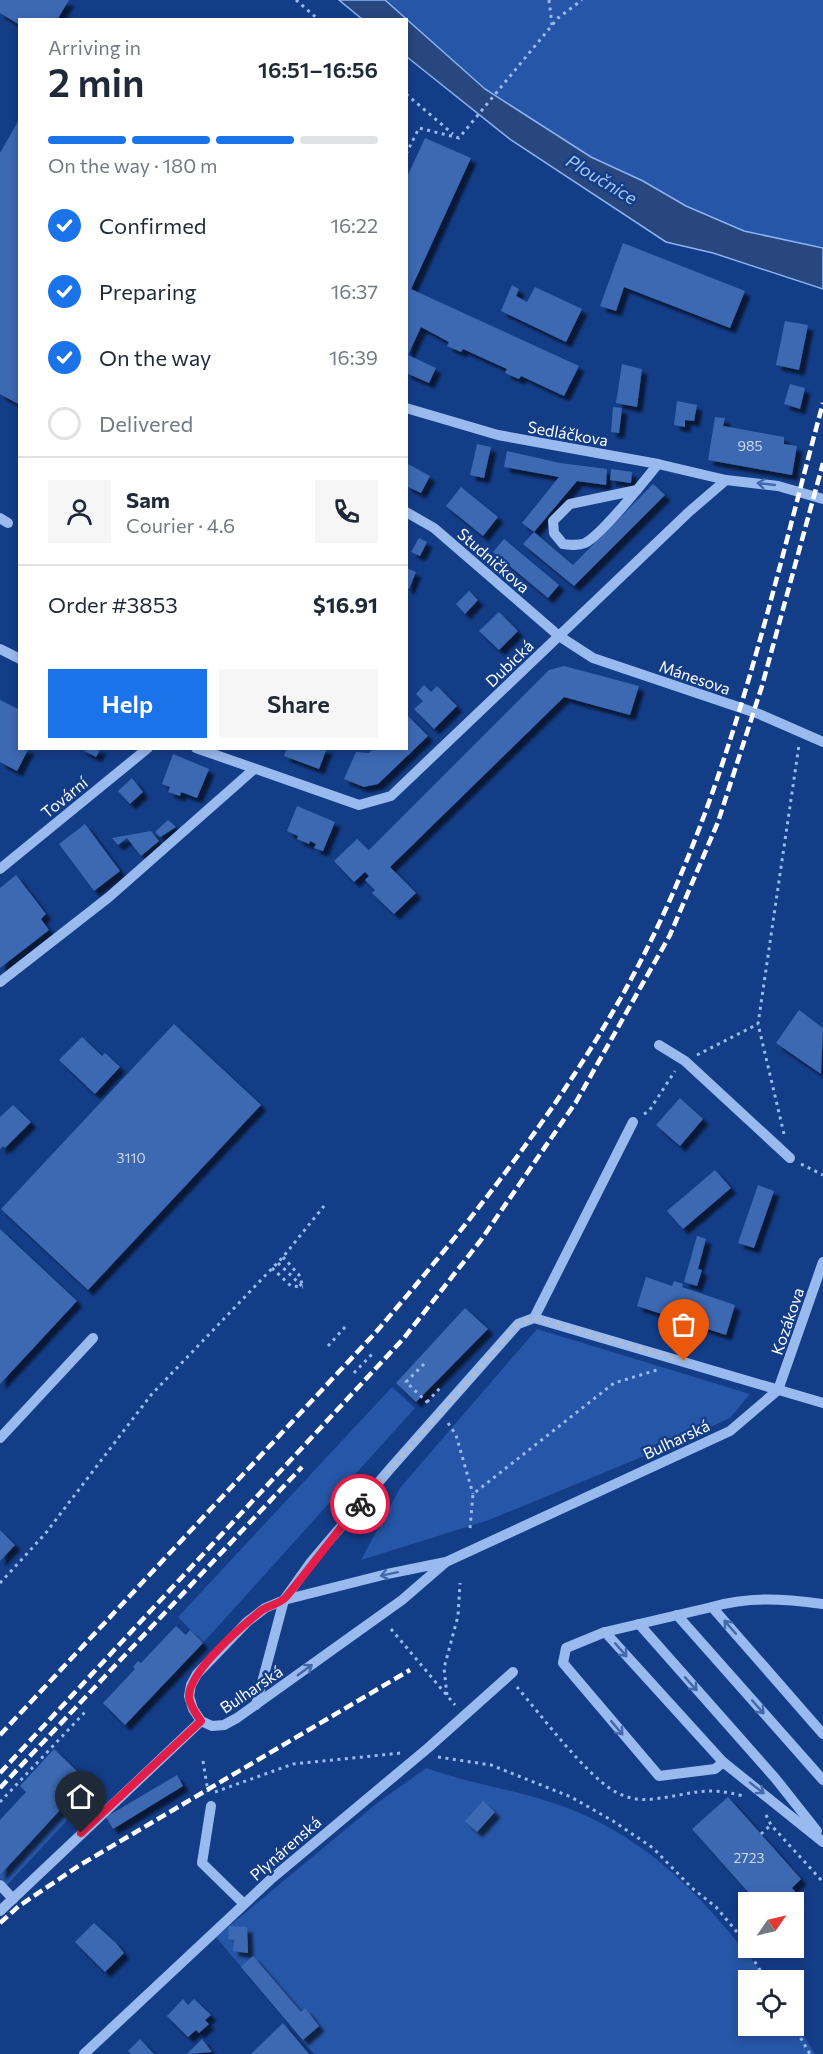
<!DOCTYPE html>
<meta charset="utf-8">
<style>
body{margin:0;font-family:Commissioner,sans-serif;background:#f6f6f7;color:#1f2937;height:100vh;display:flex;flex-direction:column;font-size:22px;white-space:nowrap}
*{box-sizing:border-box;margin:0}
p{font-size:20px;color:#747a83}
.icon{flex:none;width:33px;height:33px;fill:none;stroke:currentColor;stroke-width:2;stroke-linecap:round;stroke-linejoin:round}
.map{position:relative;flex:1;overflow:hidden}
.sheet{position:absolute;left:18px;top:18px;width:390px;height:732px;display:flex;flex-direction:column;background:#fff;border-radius:0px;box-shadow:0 3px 9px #0003}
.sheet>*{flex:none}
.needle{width:39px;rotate:56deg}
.buttons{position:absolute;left:738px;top:1892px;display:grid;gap:12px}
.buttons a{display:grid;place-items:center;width:66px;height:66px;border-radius:0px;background:#fff;box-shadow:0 3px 9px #0003;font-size:30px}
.pin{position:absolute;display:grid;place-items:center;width:51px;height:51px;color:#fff;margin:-62px -26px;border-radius:50% 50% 50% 0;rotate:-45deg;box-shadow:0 0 6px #0007}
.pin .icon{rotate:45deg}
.courier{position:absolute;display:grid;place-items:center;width:60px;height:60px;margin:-30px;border:4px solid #e11d48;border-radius:50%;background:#fff;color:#222;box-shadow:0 2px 8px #0007}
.headline em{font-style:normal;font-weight:600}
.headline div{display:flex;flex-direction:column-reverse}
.headline{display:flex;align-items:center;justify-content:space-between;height:102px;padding:0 30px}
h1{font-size:39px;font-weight:600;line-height:45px}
.bar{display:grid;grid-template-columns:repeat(4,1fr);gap:9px 6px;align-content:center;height:72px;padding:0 30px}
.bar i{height:8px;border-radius:4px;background:#e0e1e3}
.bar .on{background:#1a73e8}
.bar p{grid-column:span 4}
.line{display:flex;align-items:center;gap:15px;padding:0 30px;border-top:2px solid #e0e1e3}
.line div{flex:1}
.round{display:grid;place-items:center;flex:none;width:63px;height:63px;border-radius:0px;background:#f6f6f7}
ol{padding:0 30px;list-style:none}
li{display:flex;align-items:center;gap:18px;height:66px}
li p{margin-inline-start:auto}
li .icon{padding:6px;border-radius:50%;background:#1a73e8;color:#fff;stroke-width:4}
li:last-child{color:#747a83}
li i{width:33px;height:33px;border:3px solid #e0e1e3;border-radius:50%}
.button{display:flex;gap:12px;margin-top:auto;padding:12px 30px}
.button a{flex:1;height:69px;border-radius:0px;background:#1a73e8;color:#fff;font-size:24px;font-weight:600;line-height:69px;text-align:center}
.button a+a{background:#f6f6f7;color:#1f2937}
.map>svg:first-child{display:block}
</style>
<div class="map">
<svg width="823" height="2054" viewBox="0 0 823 2054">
<defs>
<filter id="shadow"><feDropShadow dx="5.5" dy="5.5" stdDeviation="1.5" flood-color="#0009"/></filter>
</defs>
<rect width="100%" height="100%" fill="#143d88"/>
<g fill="#2656a7">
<path d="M385 0H823V247L744 231 686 206 643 181 591 157 485 89Z"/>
<path d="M537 1329 750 1394 730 1418 678 1442 489 1520 361 1560 400 1488Z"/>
<path d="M392 1387 415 1408 203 1643 178 1617Z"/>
<path d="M426 1768C470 1784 518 1790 562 1806 655 1840 709 1905 768 1980H748V2025H794V2020L815 2054H314L216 1937 376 1804Z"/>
<path d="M87 1781 96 1789 7 1885 0 1879V1875Z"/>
</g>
<path fill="#28477e" stroke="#8bb3f3" stroke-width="1.5" d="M339 0H385L485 89 591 157 643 181 686 206 744 231 823 248V289L713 253 666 242 511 140 407 57 406 20 362 19Z"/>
<g fill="#3d68b2" filter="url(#shadow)">
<path d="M0 0H69L57 20H20V25L0 13Z"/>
<path d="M20 118V405L0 394V153Z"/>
<path d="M425 138 471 158 411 289 579 366 564 396 521 376 519 379 505 373 507 369 463 349 461 352 447 346 449 342 421 327 408 355 436 368 429 383 406 373V179Z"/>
<path d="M623 243 745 291 730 328 624 287 616 311 600 306Z"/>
<path d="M512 285 519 289 516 296 527 302 535 287 582 309 566 342 501 311Z"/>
<path d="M785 321 808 325 799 370 776 365Z"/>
<path d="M622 364 642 369 637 407 616 403Z"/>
<path d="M790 384 805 388 800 409 784 404Z"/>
<path d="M677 401 697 405 694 421 685 420V427L674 425Z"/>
<path d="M613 407 622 408 619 433 611 432Z"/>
<path d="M715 417 725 418 723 426 784 437V444L797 446 792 475 708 460Z"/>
<path d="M477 444 491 447 484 478 470 475Z"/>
<path d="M507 451 560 463 607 469 606 485 577 481 534 532 522 523 559 477 504 467Z"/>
<path d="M408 464 430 476 421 493 406 486Z"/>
<path d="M611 469 632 472 631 483 610 480Z"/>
<path d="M653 484 665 495 574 586 523 544 534 532 573 565Z"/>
<path d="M461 487 498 517 483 536 446 506Z"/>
<path d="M419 538 427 542 420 556 411 552Z"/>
<path d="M504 539 559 585 548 598 493 552Z"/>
<path d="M406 568 416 572 409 589 406 588Z"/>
<path d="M469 591 478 600 465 614 456 604Z"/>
<path d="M499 612 518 631 499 650 479 631Z"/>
<path d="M564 666 639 686 630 715 564 697 390 867 416 893 394 914 372 893 375 890 365 880 369 876 365 872 354 882 334 861 357 839 369 850 549 670Z"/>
<path d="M424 685 431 692 437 686 457 706 434 729 414 709 423 701 416 694Z"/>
<path d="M0 700 20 710V748H29L17 771 0 762Z"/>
<path d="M406 714 428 736 378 784 364 787 344 779 356 752 369 753 374 748H406Z"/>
<path d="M79 748H101L96 757Z"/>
<path d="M287 748H327L319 769 284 756Z"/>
<path d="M173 754 209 769 197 798 181 792 180 796 168 792 170 787 162 784Z"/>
<path d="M132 778 143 792 130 804 118 791Z"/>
<path d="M297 806 335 822 323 851 314 848 316 844 310 841 309 844 297 839 298 836 287 831Z"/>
<path d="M168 820 176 827 160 837 155 832Z"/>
<path d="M85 824 120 871 94 891 59 844Z"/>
<path d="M151 831 159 841 141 856 127 838 118 845 112 838Z"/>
<path d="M16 875 46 914 41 919 49 930 0 968V888Z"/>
<path d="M799 1010 823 1028 821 1074 776 1043Z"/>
<path d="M174 1024 261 1105 88 1290 1 1209Z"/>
<path d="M82 1037 102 1056 105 1053 120 1067 95 1094 59 1060Z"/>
<path d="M680 1098 703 1119 680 1146 656 1125Z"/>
<path d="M13 1105 31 1122 5 1148 3 1146 0 1149V1117Z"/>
<path d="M715 1170 731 1188 683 1229 667 1211Z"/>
<path d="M758 1185 774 1191 754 1248 738 1243Z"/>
<path d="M0 1229 77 1301 0 1384Z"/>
<path d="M697 1236 706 1239 698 1269 702 1270 697 1286 684 1282Z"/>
<path d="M646 1277 672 1286 674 1281 683 1284 682 1287 735 1305 726 1335 637 1306Z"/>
<path d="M465 1308 488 1329 416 1402 396 1383Z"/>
<path d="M0 1530 15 1545 0 1561Z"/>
<path d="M176 1626 186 1635 190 1630 203 1643 125 1725 103 1703 135 1669 133 1667 138 1661 141 1663Z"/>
<path d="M54 1749 87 1781 0 1875V1820L26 1792 20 1786Z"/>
<path d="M177 1775 183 1786 113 1829 106 1817Z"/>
<path d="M728 1797 801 1879 792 1888 798 1895 790 1902H757L692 1829Z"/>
<path d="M483 1801 495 1812 477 1832 465 1821Z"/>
<path d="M94 1923 116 1943 124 1953 105 1972 75 1942Z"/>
<path d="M229 1926 247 1927 248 1953 233 1951 234 1940 228 1939Z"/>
<path d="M253 1956 301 2012 305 2008 319 2026 303 2040 241 1967Z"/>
<path d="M183 1999 188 2005 194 1999 211 2015 205 2020 209 2024 199 2033 196 2030 188 2037 167 2016Z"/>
<path d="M283 2023 309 2054H251Z"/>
<path d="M140 2039 154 2054H131L128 2051Z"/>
<path d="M202 2039 212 2052 187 2054Z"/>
</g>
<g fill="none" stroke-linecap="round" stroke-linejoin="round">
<g stroke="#99baef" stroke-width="3" stroke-dasharray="3 4.5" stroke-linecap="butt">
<path d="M296 0 319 20"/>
<path d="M549 0 552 25"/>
<path d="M406 94 453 134"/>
<path d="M406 154 419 128 459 138 558 18 582 0"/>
<path d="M697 1055 758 1024"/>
<path d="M644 1114 649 1111 675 1071"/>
<path d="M784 1134 758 1024 799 745"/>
<path d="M801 1164 823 1175"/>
<path d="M283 1257 299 1275 303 1287"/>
<path d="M278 1263 302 1286"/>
<path d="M272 1268 291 1286 303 1287"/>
<path d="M328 1346 346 1326"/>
<path d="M424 1364 406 1382 430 1405"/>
<path d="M354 1373 374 1352"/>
<path d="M427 1402 441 1387"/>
<path d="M448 1423 456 1435 473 1494"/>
<path d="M470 1528 473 1494 614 1383 657 1370"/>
<path d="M0 1583 45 1534 151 1395 283 1257 324 1206"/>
<path d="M391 1629 455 1705"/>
<path d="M517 1687C541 1715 585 1774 614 1791 626 1798 640 1801 653 1799 691 1795 704 1785 743 1796"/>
<path d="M447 1695 444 1668 458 1616 460 1583"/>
<path d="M438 1757 491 1765 571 1797 613 1821 653 1848 692 1888 716 1907 737 1932 766 1980"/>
<path d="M203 1761 208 1792"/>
<path d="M215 1792 293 1764 401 1753"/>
<path d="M0 1802 87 1710"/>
<path d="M766 1815 771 1825 823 1882"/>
<path d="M761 1834 771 1825"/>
<path d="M793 2025 810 2054"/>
</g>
<g stroke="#99baef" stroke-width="10">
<path d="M406 408 498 435 658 464 726 480 778 486 823 499"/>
<path d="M637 490 570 504 553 521 554 533 563 544C571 545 578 546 585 543 600 536 646 479 658 464"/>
<path d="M406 512 434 528 559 636 593 658 759 714 823 742"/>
<path d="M0 518 8 523"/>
<path d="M0 649 20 659"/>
<path d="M196 748 359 805 391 796 690 511 726 480"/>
<path d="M0 869 148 748"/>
<path d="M0 982 109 897 253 770"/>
<path d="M659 1045 685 1061 790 1158"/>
<path d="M534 1318 633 1122"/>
<path d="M778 1390 823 1262"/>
<path d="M0 1438 93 1338"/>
<path d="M446 1562 402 1600 237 1718 224 1725 212 1726 201 1721 193 1709 189 1696 191 1685 197 1674 247 1622 265 1608 284 1600 387 1574 446 1562 730 1431 778 1390"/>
<path d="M712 1607C750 1596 785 1599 823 1604"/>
<path d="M677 1615 823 1780"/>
<path d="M639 1624 775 1778 817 1831"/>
<path d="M605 1632 566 1648 563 1663 659 1776 715 1769 723 1762"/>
<path d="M256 1705 284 1600 311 1562 389 1470 518 1324 534 1318 823 1403"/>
<path d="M823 1734 712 1607 605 1632 723 1762 823 1842"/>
<path d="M211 1806 202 1863 244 1904"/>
<path d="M0 1885 13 1899"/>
<path d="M0 1911 201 1721"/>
<path d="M84 2054 270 1880 428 1748 513 1672"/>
</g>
<g stroke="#fff" stroke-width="4.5" stroke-dasharray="10 4.5" stroke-linecap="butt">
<path d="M0 1735 376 1332C481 1210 588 1074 657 928 736 762 775 579 823 403"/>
<path d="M0 1773 404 1338 481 1240 576 1102 670 935 718 822 762 686 823 463"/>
<path d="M0 1788 302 1467"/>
<path d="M0 1923 19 1906 80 1865 410 1670"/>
</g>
</g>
<defs><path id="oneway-shaft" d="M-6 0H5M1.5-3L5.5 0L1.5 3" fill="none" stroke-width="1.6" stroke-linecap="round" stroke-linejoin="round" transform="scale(1.5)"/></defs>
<g stroke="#4369ac">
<use href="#oneway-shaft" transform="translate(766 484) rotate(-174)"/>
<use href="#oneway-shaft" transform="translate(389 1574) rotate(168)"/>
<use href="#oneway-shaft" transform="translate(730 1627) rotate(-131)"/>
<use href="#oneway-shaft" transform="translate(621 1650) rotate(49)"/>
<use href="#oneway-shaft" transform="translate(305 1670) rotate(-36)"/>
<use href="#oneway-shaft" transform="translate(691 1684) rotate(48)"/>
<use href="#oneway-shaft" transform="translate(758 1707) rotate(49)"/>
<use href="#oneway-shaft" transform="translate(617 1728) rotate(50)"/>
<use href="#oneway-shaft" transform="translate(757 1788) rotate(38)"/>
</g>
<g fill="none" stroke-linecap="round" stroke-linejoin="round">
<path stroke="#adbbd5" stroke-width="6" stroke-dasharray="0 10.8" d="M360 1504 518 1324 534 1318 684 1361"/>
<path stroke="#e11d48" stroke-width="8" d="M81 1833 201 1721C196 1714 190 1706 189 1697 188 1672 243 1625 262 1610 269 1605 280 1604 286 1597 311 1567 335 1534 360 1504"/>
</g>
<g text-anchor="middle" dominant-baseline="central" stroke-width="5" stroke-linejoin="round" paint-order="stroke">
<g font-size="14" fill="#ced9ec">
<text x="750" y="445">985</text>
<text x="131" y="1157">3110</text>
<text x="749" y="1857">2723</text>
</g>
<g font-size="16" fill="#fff" stroke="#143d88">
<text transform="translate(568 433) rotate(10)">Sedláčkova</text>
<text transform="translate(494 560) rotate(41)">Studničkova</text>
<text transform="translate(509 663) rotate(-44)">Dubická</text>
<text transform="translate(695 677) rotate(19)">Mánesova</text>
<text transform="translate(64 797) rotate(-39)">Tovární</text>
<text transform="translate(787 1321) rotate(-71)">Kozákova</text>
<text transform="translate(676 1439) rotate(-25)">Bulharská</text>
<text transform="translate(251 1689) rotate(-34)">Bulharská</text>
<text transform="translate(285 1848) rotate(-41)">Plynárenská</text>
</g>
<g font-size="18" font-style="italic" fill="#a5c4f7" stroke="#143d88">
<text transform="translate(602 179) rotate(31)">Ploučnice</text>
</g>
</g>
</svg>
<div class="buttons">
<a><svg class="needle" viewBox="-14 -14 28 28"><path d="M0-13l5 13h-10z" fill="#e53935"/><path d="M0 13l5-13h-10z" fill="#747a83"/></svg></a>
<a><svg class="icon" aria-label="locate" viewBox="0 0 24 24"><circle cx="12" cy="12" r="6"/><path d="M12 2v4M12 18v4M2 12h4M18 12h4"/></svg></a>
</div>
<div class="pin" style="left:684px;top:1361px;background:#ea580c"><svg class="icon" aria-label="bag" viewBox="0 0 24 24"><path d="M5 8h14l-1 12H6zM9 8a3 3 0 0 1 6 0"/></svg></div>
<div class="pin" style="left:81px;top:1833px;background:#1f2937"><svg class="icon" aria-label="home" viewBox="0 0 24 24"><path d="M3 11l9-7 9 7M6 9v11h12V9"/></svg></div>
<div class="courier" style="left:360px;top:1504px"><svg class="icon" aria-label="bike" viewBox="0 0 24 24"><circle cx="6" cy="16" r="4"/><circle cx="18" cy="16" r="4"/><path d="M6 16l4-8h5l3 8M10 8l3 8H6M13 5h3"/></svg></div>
<section class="sheet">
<div class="headline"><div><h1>2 min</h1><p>Arriving in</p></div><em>16:51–16:56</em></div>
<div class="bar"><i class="on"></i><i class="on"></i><i class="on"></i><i></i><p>On the way · 180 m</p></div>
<ol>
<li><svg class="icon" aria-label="check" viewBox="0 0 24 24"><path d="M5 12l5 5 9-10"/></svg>Confirmed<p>16:22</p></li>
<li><svg class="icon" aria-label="check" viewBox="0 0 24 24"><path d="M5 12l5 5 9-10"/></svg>Preparing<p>16:37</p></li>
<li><svg class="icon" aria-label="check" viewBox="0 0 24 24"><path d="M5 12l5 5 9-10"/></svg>On the way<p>16:39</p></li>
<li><i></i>Delivered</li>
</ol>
<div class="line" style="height:108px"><a class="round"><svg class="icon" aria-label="person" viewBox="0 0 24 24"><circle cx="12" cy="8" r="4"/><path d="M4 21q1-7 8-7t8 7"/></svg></a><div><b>Sam</b><p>Courier · 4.6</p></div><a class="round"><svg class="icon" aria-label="phone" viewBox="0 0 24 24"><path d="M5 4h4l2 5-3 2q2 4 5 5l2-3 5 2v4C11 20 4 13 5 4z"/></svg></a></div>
<div class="line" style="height:78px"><div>Order #3853</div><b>$16.91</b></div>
<div class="button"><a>Help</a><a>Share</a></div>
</section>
</div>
